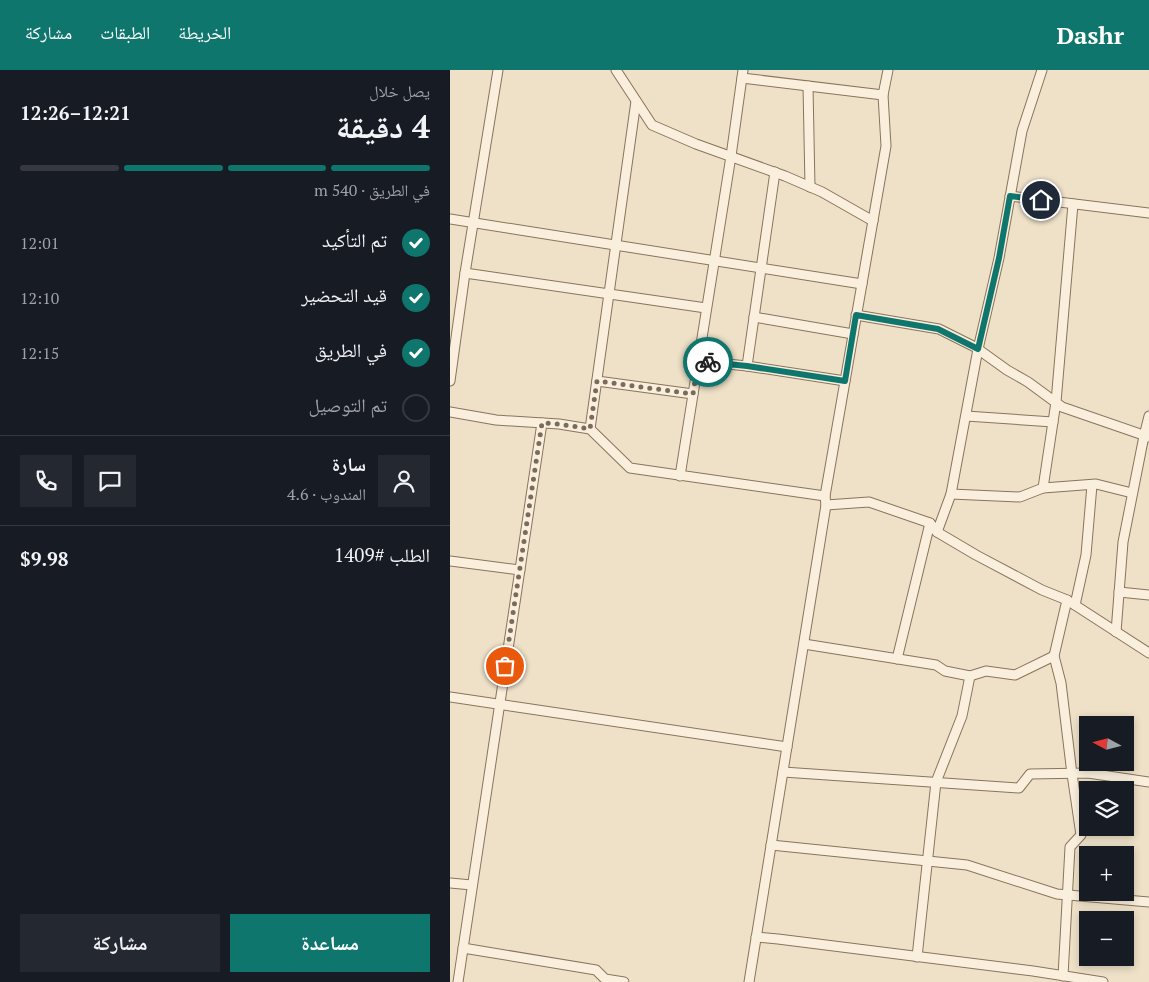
<!DOCTYPE html>
<html lang="ar">
<meta charset="utf-8">
<style>
body{margin:0;font-family:"PT Serif","Noto Naskh Arabic",serif;background:#242831;color:#f1f3f6;direction:rtl;height:100vh;display:flex;flex-direction:column;font-size:19px;white-space:nowrap}
*{box-sizing:border-box;margin:0}
p{font-size:16px;color:#9ea1a6}
.icon{flex:none;width:28px;height:28px;fill:none;stroke:currentColor;stroke-width:2;stroke-linecap:round;stroke-linejoin:round}
.map{position:relative;flex:1;overflow:hidden;direction:ltr}
.sheet{display:flex;flex-direction:column;background:#171b24;width:450px}
.sheet>*{flex:none}
.needle{width:32px;rotate:277deg}
.controls{position:absolute;left:629px;top:646px;display:grid;gap:10px}
.controls a{display:grid;place-items:center;width:55px;height:55px;border-radius:0px;background:#171b24;box-shadow:0 2px 8px #0003;font-size:25px}
.pin{position:absolute;display:grid;place-items:center;width:42px;height:42px;color:#fff;margin:-21px;border:2px solid #fff;border-radius:50%;box-shadow:0 1px 5px #0007}
.courier{position:absolute;display:grid;place-items:center;width:50px;height:50px;margin:-25px;border:4px solid #0f766e;border-radius:50%;background:#fff;color:#222;box-shadow:0 1px 6px #0007}
.head em{font-style:normal;font-weight:800}
.head div{display:flex;flex-direction:column-reverse}
.head{display:flex;align-items:center;justify-content:space-between;height:85px;padding:0 20px}
h1{font-size:32px;font-weight:800;line-height:38px}
.bar{display:grid;grid-template-columns:repeat(4,1fr);gap:8px 5px;align-content:center;height:60px;padding:0 20px}
.bar i{height:6px;border-radius:4px;background:#363941}
.bar .active{background:#0f766e}
.bar p{grid-column:span 4}
.line{display:flex;align-items:center;gap:12px;padding:0 20px;border-top:1px solid #363941}
.line div{flex:1}
.round{display:grid;place-items:center;flex:none;width:52px;height:52px;border-radius:0px;background:#242831}
ol{padding:0 20px;list-style:none}
li{display:flex;align-items:center;gap:15px;height:55px}
li p{margin-inline-start:auto}
li .icon{padding:5px;border-radius:50%;background:#0f766e;color:#fff;stroke-width:4}
li:last-child{color:#9ea1a6}
li i{width:28px;height:28px;border:2px solid #363941;border-radius:50%}
.button{display:flex;gap:10px;margin-top:auto;padding:10px 20px}
.button a{flex:1;height:58px;border-radius:0px;background:#0f766e;color:#fff;font-size:20px;font-weight:800;line-height:58px;text-align:center}
.button a+a{background:#242831;color:#f1f3f6}
header{display:flex;align-items:center;gap:30px;box-sizing:border-box;height:70px;padding:0 25px;background:#0f766e;color:#fff}
header strong{font-size:24px}
nav{display:flex;gap:28px;margin-inline-start:auto;font-size:18px}
main{display:flex;flex:1;min-height:0}
.map>svg:first-child{display:block}
</style>
<header>
<strong>Dashr</strong>
<nav><a>الخريطة</a><a>الطبقات</a><a>مشاركة</a></nav>
</header>
<main>
<div class="map">
<svg width="699" height="912" viewBox="0 0 699 912">
<rect width="100%" height="100%" fill="#eee1c8"/>
<g fill="none" stroke-linecap="round" stroke-linejoin="round">
<defs>
<g id="minor">
<path d="M166 0 202 55 246 74 335 106 372 122 423 151"/>
<path d="M292 8 433 25"/>
<path d="M358 16 360 117"/>
<path d="M560 126 699 143"/>
<path d="M0 149 412 214"/>
<path d="M15 203 256 238"/>
<path d="M406 245 489 259 525 277 557 300 578 312 612 337 699 367"/>
<path d="M304 247 403 264"/>
<path d="M248 291 297 296 395 311"/>
<path d="M297 296 325 102"/>
<path d="M0 311 15 203 48 0"/>
<path d="M147 311 243 324"/>
<path d="M0 342 46 350 109 354 140 359 180 398 375 426"/>
<path d="M516 346 603 352"/>
<path d="M140 359 186 31"/>
<path d="M230 406 281 86 293 0"/>
<path d="M593 418 646 414 682 423"/>
<path d="M501 424 570 427 593 418 606 332 623 134"/>
<path d="M376 435 419 432 480 453 487 462 526 485 592 520 617 530 699 583"/>
<path d="M487 462 501 424 528 279 549 188 572 61 592 0"/>
<path d="M0 491 70 500"/>
<path d="M669 522 699 525"/>
<path d="M625 535 636 485 642 415"/>
<path d="M666 562 673 472 694 366 699 346"/>
<path d="M354 574 486 595 495 601 520 606 512 646 486 712 467 887"/>
<path d="M447 589 480 453"/>
<path d="M520 606 536 601 565 605 604 586"/>
<path d="M0 627 337 677"/>
<path d="M333 702 569 718 580 704 638 703 699 712"/>
<path d="M321 775 517 795 607 824 699 832"/>
<path d="M0 813 22 815"/>
<path d="M306 867 328 869 583 901 653 912"/>
<path d="M13 878 146 900 155 909 174 912"/>
<path d="M613 906 620 777 631 765 622 704 611 613 604 586 617 530"/>
<path d="M8 912 92 353"/>
<path d="M299 912 376 435 375 426 436 76 433 25 438 0"/>
</g>
</defs>
<use href="#minor" stroke="#8a735d" stroke-width="11"/>
<use href="#minor" stroke="#f9efdc" stroke-width="9"/>
</g>
<g fill="none" stroke-linecap="round" stroke-linejoin="round">
<path stroke="#7a6b5b" stroke-width="5" stroke-dasharray="0 9" d="M55 596 92 353 109 354 140 359 147 311 243 324 248 291 258 292"/>
<path stroke="#0f766e" stroke-width="6" d="M258 292 297 296 395 311 406 245 488 259 528 279 549 188 560 126 591 130"/>
</g>
</svg>
<div class="controls">
<a><svg class="needle" viewBox="-14 -14 28 28"><path d="M0-13l5 13h-10z" fill="#e53935"/><path d="M0 13l5-13h-10z" fill="#9ea1a6"/></svg></a>
<a><svg class="icon" aria-label="layers" viewBox="0 0 24 24"><path d="M12 4l9 5-9 5-9-5zM3 14l9 5 9-5"/></svg></a>
<a>+</a>
<a>−</a>
</div>
<div class="pin" style="left:55px;top:596px;background:#ea580c"><svg class="icon" aria-label="bag" viewBox="0 0 24 24"><path d="M5 8h14l-1 12H6zM9 8a3 3 0 0 1 6 0"/></svg></div>
<div class="pin" style="left:591px;top:130px;background:#1f2937"><svg class="icon" aria-label="home" viewBox="0 0 24 24"><path d="M3 11l9-7 9 7M6 9v11h12V9"/></svg></div>
<div class="courier" style="left:258px;top:292px"><svg class="icon" aria-label="bike" viewBox="0 0 24 24"><circle cx="6" cy="16" r="4"/><circle cx="18" cy="16" r="4"/><path d="M6 16l4-8h5l3 8M10 8l3 8H6M13 5h3"/></svg></div>
</div>
<section class="sheet">
<div class="head"><div><h1>4 دقيقة</h1><p>يصل خلال</p></div><em>12:21–12:26</em></div>
<div class="bar"><i class="active"></i><i class="active"></i><i class="active"></i><i></i><p>في الطريق · 540 m</p></div>
<ol>
<li><svg class="icon" aria-label="check" viewBox="0 0 24 24"><path d="M5 12l5 5 9-10"/></svg>تم التأكيد<p>12:01</p></li>
<li><svg class="icon" aria-label="check" viewBox="0 0 24 24"><path d="M5 12l5 5 9-10"/></svg>قيد التحضير<p>12:10</p></li>
<li><svg class="icon" aria-label="check" viewBox="0 0 24 24"><path d="M5 12l5 5 9-10"/></svg>في الطريق<p>12:15</p></li>
<li><i></i>تم التوصيل</li>
</ol>
<div class="line" style="height:90px"><a class="round"><svg class="icon" aria-label="person" viewBox="0 0 24 24"><circle cx="12" cy="8" r="4"/><path d="M4 21q1-7 8-7t8 7"/></svg></a><div><b>سارة</b><p>المندوب · 4.6</p></div><a class="round"><svg class="icon" aria-label="chat" viewBox="0 0 24 24"><path d="M4 5h16v11H9l-5 4z"/></svg></a><a class="round"><svg class="icon" aria-label="phone" viewBox="0 0 24 24"><path d="M5 4h4l2 5-3 2q2 4 5 5l2-3 5 2v4C11 20 4 13 5 4z"/></svg></a></div>
<div class="line" style="height:65px"><div>الطلب #1409</div><b>$9.98</b></div>
<div class="button"><a>مساعدة</a><a>مشاركة</a></div>
</section>
</main>
